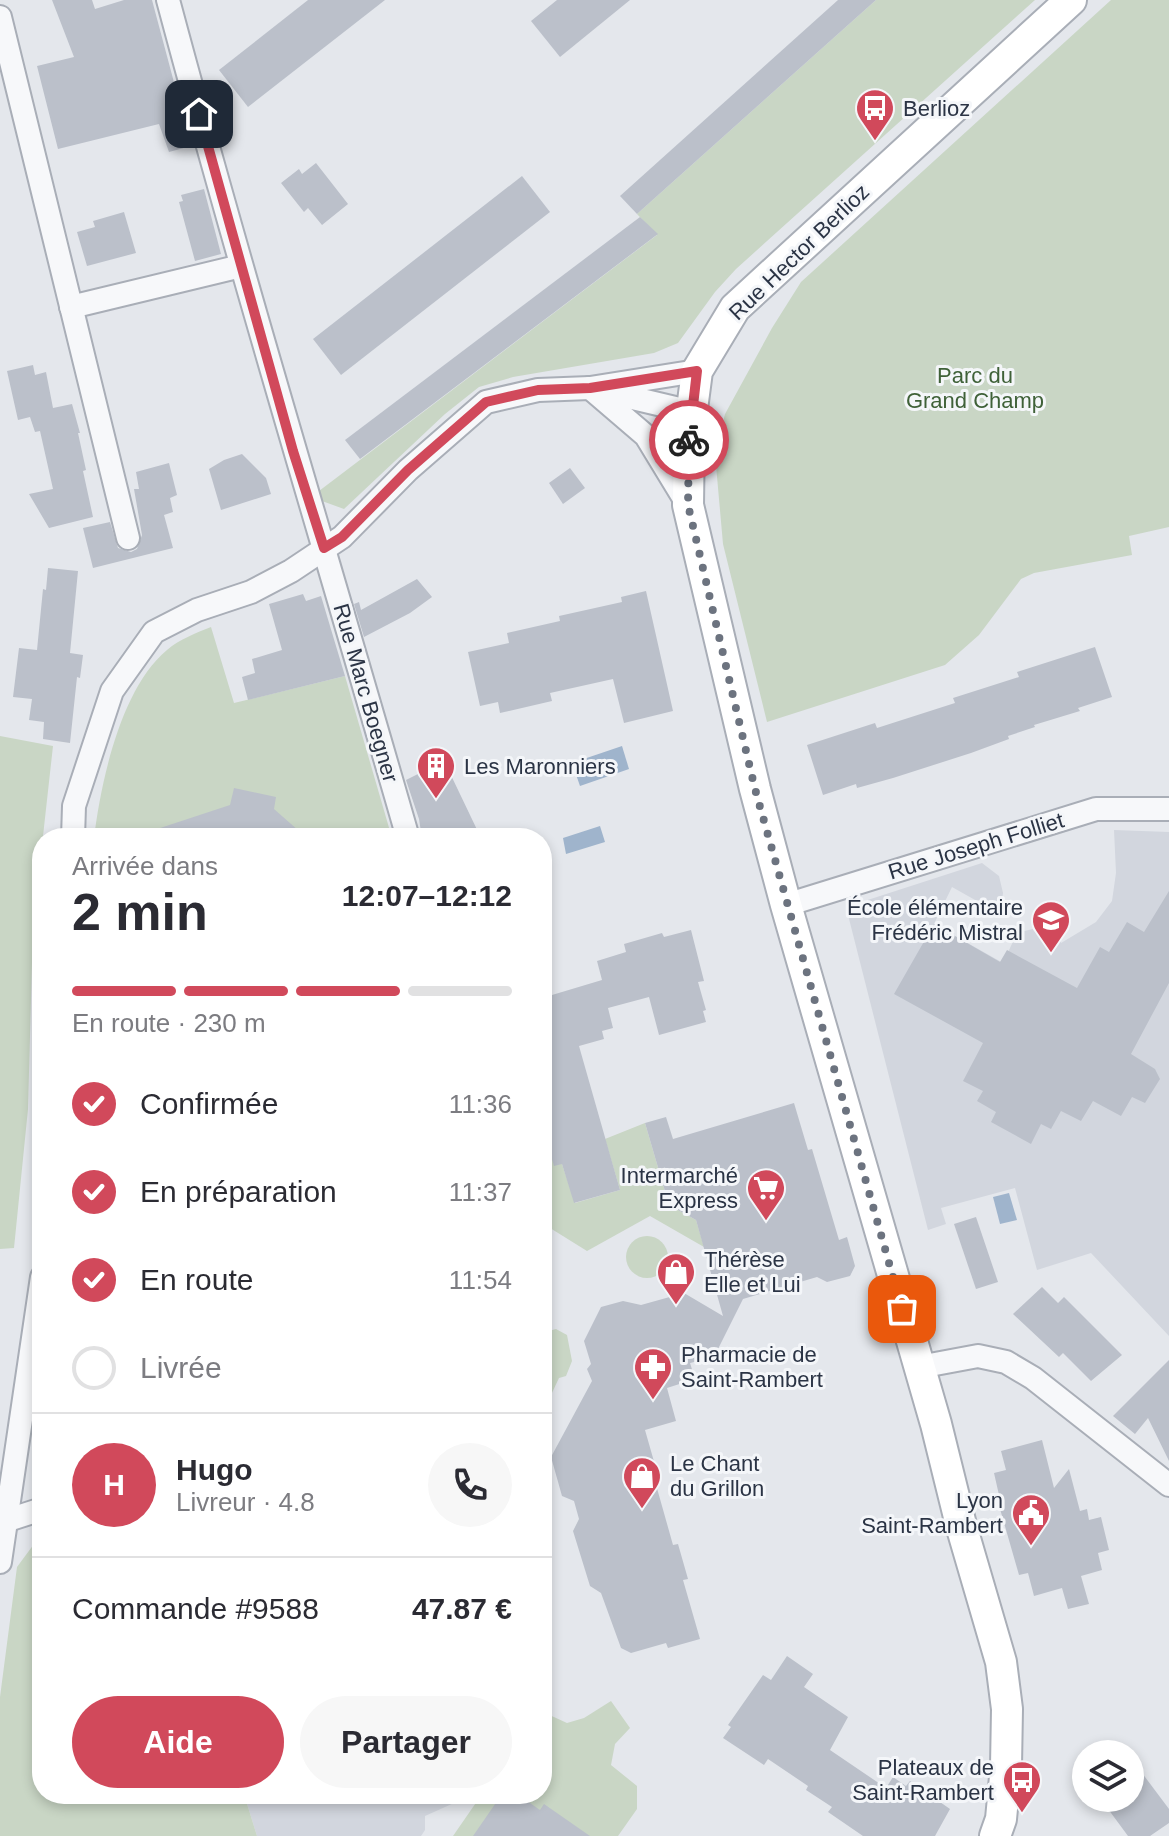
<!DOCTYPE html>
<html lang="fr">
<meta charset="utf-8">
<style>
body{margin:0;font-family:Helvetica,sans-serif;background:#f7f7f7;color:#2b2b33;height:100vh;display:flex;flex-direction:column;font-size:30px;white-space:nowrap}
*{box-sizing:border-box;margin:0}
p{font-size:26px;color:#7c7c81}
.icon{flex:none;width:44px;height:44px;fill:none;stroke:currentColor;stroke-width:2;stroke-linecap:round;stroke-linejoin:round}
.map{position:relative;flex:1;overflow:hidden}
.side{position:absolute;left:32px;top:828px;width:520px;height:976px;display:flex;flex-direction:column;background:#fff;border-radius:32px;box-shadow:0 4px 12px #0003}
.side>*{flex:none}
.controls{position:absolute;left:1072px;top:1740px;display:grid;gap:16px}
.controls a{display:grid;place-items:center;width:72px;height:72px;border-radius:50%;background:#fff;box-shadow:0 4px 12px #0003;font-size:40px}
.pin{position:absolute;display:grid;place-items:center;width:68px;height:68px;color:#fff;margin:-34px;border-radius:16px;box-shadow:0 4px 12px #0006}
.courier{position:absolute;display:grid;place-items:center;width:80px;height:80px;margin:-40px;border:6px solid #d1495b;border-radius:50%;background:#fff;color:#222;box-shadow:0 2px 10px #0007}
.summary em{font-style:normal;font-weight:700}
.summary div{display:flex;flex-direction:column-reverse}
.summary{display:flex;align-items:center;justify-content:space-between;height:136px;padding:0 40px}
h1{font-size:52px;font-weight:700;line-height:60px}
.bar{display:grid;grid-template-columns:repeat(4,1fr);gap:12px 8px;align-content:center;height:96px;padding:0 40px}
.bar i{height:10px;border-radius:6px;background:#e1e1e2}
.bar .active{background:#d1495b}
.bar p{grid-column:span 4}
.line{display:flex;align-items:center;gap:20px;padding:0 40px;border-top:2px solid #e1e1e2}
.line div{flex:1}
.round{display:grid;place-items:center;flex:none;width:84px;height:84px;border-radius:42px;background:#f7f7f7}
ol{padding:0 40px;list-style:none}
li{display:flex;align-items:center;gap:24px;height:88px}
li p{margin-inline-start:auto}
li .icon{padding:8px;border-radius:50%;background:#d1495b;color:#fff;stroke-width:4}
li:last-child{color:#7c7c81}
li i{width:44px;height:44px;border:4px solid #e1e1e2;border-radius:50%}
.button{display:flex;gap:16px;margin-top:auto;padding:16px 40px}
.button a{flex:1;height:92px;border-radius:48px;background:#d1495b;color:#fff;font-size:32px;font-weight:700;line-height:92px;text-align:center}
.button a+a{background:#f7f7f7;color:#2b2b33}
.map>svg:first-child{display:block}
</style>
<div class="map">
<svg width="1169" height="1836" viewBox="0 0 1169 1836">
<rect width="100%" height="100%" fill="#e4e7ec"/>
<g fill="#d2d6de">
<path d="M1114 830 1169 832V1336L1091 1253 1037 1270 1015 1188 941 1208 946 1224 928 1230 846 907 982 863 999 876 1003 893 1000 914 952 887 934 924 1003 963 1017 933 1056 923 1061 943 1096 922 1112 901 1116 873Z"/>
<path d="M244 1794H460L454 1803 425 1816V1830L421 1836H257Z"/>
</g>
<g fill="#c9d6c5">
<path d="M876 0H1035L736 269 715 292 678 343 654 353 513 377 479 387 445 414 344 509 322 501 319 491 657 235 637 214Z"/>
<path d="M1111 0H1169V527L1129 536 1132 555 1034 573 1021 579 979 635 945 665 767 722 723 544 715 454 725 414 772 328 801 282Z"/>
<path d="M211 627 234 703 345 676 392 838H94C101 781 121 688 167 650 180 639 196 633 211 627Z"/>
<path d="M0 736 53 746 33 926 28 1109 14 1248 0 1249Z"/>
<path d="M645 1123 669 1205 696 1220 704 1247 650 1216 587 1251 542 1223V1144L544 1149 549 1148 562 1164 575 1203 620 1190 605 1139Z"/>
<circle cx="647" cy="1257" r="21"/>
<path d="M556 1329 567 1335 572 1361 566 1376 559 1378 551 1395 542 1397V1336L545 1332Z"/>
<path d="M42 1538V1794H244L257 1836H0V1697L17 1567 34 1544Z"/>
<path d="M611 1701 630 1728 615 1744 611 1765 637 1786V1809L618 1836H453L482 1794H542L543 1712 567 1723 584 1718Z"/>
</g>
<g fill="#9fb4cc">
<path d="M622 746 629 769 580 786 572 763Z"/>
<path d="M600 826 605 842 566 854 563 838Z"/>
<path d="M1009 1193 1017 1220 1000 1224 993 1197Z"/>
</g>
<g fill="#bbc0ca">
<path d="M52 0H92L95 9 124 0H152L191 146 169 152 159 124 58 149 37 66 74 57Z"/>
<path d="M308 0H385L248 107 219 70Z"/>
<path d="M557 0H630L560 57 531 21Z"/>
<path d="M838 0H876L637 214 620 196Z"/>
<path d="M316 163 348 204 322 225 308 208 304 212 281 183 299 169 302 174Z"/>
<path d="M522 176 550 212 341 375 313 339Z"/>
<path d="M204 189 221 254 195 261 179 202 183 201 181 195Z"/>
<path d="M124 212 136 253 87 266 77 232 95 227 93 221Z"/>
<path d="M640 217 658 234 360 459 345 440Z"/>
<path d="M33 365 35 375 46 372 53 408 72 404 80 433H78L86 470 83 471 93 517 49 528 29 494 53 489 40 431 35 432 30 417 18 420 7 371Z"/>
<path d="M242 454 266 478 271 494 221 510 209 469 224 460Z"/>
<path d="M169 463 177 495 170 498 173 512 164 515 173 548 93 568 83 528 110 522 118 548 131 552 137 549 142 535 134 489H139L136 472Z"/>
<path d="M570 468 585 488 563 504 549 483Z"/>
<path d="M48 568 78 571 70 653 83 655 80 678 77 677 70 743 43 739 44 722 29 720 32 699 13 697 19 648 37 650 43 589 46 590Z"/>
<path d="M417 579 432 597 410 613 364 637 354 604 359 602 361 610Z"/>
<path d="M646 591 673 711 624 723 613 679 550 693 552 701 500 713 498 702 480 706 468 652 509 643 507 633 560 621 559 616 622 602 621 597Z"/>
<path d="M303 594 306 601 321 596 345 676 248 700 242 677 255 673 252 659 282 650 269 604Z"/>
<path d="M1095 647 1112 697 1078 708 1080 711 1034 725 1035 727 1008 736 1009 739 971 753 893 778 857 788 856 784 823 795 807 745 875 723 877 728 955 703 953 698 1019 677 1017 672Z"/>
<path d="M438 764 448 769 481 838H422L419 819 406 780Z"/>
<path d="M234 788 276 797 274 809 307 838H146L145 833 230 805Z"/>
<path d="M1169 891V983L1131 1054 1155 1069 1160 1079 1145 1103 1132 1097 1121 1116 1093 1101 1081 1121 1061 1111 1051 1129 1041 1124 1031 1144 991 1122 996 1112 977 1101 983 1091 963 1081 983 1043 894 994 934 924 1000 962 1007 950 1077 988 1100 947 1109 952 1127 922 1144 932Z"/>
<path d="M691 930 704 981 698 982 706 1010 703 1011 706 1022 659 1035 649 997 608 1008 613 1028 602 1031 604 1039 579 1046 620 1190 574 1203 562 1164 554 1166 542 1125V998L602 980 597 961 626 952 624 944 662 933 664 937Z"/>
<path d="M794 1103 808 1150 812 1149 839 1240 847 1237 855 1266 850 1276 827 1282 817 1277 743 1299 714 1357 690 1363 695 1379 667 1388 676 1421 645 1430 655 1465 651 1467 673 1545 678 1544 688 1579 683 1580 700 1639 668 1648 666 1643 631 1653 621 1648 601 1593 590 1586 573 1531 579 1519 574 1501 562 1496 551 1457 592 1381 587 1369 591 1364 584 1341 601 1307 623 1301 641 1305 684 1293 723 1316 696 1220 669 1205 645 1123 666 1117 673 1139Z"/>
<path d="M976 1217 998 1282 976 1289 954 1224Z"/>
<path d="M1042 1287 1058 1303 1064 1297 1122 1355 1091 1381 1063 1353 1059 1357 1013 1314Z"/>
<path d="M1169 1360V1461L1148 1418 1135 1434 1113 1416Z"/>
<path d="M1042 1440 1054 1488 1069 1469 1080 1511 1087 1509 1089 1520 1101 1517 1109 1550 1098 1553 1102 1570 1081 1576 1089 1604 1068 1609 1062 1588 1034 1596 1028 1573 1019 1575 996 1495H999L994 1473 1006 1470 1001 1451Z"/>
<path d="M787 1656 813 1674 804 1687 848 1717 830 1750 886 1788 893 1777 906 1786 910 1781 950 1809 935 1836H863L828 1812 832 1807 806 1790 808 1786 768 1759 764 1765 723 1738 731 1727 728 1725 763 1675 771 1680Z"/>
<path d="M1130 1757 1169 1809V1823L1150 1836H1128L1100 1798H1130Z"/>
<path d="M502 1794H517L540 1810 544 1804 590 1836H473Z"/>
</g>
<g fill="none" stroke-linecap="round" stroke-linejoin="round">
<defs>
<g id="street">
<path d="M168 0C243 281 328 559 408 838"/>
<path d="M0 17 128 538"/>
<path d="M71 307 241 266"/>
<path d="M590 388 646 436 688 505"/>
<path d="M603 391 692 412"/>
<path d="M73 838 74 806 112 691 154 632 197 610 251 592 291 571 342 537 408 470 486 402 538 390 590 388 697 371"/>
<path d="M786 905 1096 809H1169"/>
<path d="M919 1367 978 1356 1006 1362 1033 1378 1169 1485"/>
<path d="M8 1520 42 1509"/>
<path d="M0 1562 42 1277"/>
</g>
<path id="secondary" d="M995 1836 1001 1819 1006 1766 1007 1709 1001 1662 961 1525 936 1424 786 905 755 789 688 505 689 432 697 371 735 308 1071 0"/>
</defs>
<use href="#street" stroke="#a9aeb7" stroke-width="26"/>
<use href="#secondary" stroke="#a9aeb7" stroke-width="34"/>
<use href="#street" stroke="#f7f8fa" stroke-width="22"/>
<use href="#secondary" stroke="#fff" stroke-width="30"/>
</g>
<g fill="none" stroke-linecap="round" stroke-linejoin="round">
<path stroke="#6c737f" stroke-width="8" stroke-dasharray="0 14.4" d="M689 440 688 505 755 789 902 1309"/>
<path stroke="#d1495b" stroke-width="10" d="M199 114 293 451 324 548 342 537 408 470 486 402 538 390 590 388 697 371 689 440"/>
</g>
<defs>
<symbol id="bus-pin" viewBox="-11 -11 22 30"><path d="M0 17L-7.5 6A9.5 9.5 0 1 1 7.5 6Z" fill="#d1495b" stroke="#f4f6f9"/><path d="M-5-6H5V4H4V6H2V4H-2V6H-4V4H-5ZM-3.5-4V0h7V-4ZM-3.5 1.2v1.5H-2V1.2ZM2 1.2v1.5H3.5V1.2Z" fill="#fff"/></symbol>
<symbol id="building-pin" viewBox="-11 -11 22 30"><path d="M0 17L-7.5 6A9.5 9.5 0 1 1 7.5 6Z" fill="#d1495b" stroke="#f4f6f9"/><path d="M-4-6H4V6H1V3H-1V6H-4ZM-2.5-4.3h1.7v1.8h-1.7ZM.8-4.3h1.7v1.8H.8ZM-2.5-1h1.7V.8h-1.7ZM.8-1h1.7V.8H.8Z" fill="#fff"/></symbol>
<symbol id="school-pin" viewBox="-11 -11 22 30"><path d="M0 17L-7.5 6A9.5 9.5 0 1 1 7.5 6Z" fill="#d1495b" stroke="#f4f6f9"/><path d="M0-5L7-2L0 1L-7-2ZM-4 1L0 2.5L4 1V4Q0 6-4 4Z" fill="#fff"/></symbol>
<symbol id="supermarket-pin" viewBox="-11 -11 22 30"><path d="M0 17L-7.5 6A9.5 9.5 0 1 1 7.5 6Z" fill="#d1495b" stroke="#f4f6f9"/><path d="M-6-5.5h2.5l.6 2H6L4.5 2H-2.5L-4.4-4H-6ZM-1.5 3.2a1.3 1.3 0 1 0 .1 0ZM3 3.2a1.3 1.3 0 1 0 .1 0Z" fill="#fff"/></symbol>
<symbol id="shop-pin" viewBox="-11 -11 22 30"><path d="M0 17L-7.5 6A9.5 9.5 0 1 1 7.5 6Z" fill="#d1495b" stroke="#f4f6f9"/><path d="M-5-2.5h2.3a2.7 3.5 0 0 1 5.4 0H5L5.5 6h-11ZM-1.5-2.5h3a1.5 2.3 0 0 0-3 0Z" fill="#fff"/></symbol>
<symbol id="pharmacy-pin" viewBox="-11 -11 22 30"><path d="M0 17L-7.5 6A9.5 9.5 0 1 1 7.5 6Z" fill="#d1495b" stroke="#f4f6f9"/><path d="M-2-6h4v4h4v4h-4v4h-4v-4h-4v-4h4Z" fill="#fff"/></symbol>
<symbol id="civic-pin" viewBox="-11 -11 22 30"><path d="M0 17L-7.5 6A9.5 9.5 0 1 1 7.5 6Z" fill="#d1495b" stroke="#f4f6f9"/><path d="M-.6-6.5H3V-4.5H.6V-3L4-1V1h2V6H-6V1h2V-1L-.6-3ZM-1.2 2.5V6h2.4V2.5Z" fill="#fff"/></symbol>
</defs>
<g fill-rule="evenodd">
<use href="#bus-pin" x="853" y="86" width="44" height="60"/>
<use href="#building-pin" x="414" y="744" width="44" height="60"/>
<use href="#school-pin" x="1029" y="898" width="44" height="60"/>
<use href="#supermarket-pin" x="744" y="1166" width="44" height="60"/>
<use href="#shop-pin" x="654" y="1250" width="44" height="60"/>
<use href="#pharmacy-pin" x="631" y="1345" width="44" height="60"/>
<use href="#shop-pin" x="620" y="1454" width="44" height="60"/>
<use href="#civic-pin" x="1009" y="1491" width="44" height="60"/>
<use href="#bus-pin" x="1000" y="1758" width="44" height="60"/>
</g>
<g text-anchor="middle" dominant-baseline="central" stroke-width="6" stroke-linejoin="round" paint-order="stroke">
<g font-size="22" fill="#2b3445" stroke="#f4f6f9" text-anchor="start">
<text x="903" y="108">Berlioz</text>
<text x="464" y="766">Les Maronniers</text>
<text x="1023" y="907" text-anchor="end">École élémentaire<tspan x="1023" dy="25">Frédéric Mistral</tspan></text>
<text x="738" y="1175" text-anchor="end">Intermarché<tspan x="738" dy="25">Express</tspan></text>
<text x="704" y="1259">Thérèse<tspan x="704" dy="25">Elle et Lui</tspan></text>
<text x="681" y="1354">Pharmacie de<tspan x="681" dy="25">Saint-Rambert</tspan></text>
<text x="670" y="1463">Le Chant<tspan x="670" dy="25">du Grillon</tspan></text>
<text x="1003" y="1500" text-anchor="end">Lyon<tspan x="1003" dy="25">Saint-Rambert</tspan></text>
<text x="994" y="1767" text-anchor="end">Plateaux de<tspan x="994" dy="25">Saint-Rambert</tspan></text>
</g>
<g font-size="22" fill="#2b3445" stroke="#f4f6f9">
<text transform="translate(799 252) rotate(-44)">Rue Hector Berlioz</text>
<text transform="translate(366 693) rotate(74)">Rue Marc Boegner</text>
<text transform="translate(976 846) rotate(-17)">Rue Joseph Folliet</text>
</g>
<g font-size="22" fill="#3f6138" stroke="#f4f6f9">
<text x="975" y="375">Parc du<tspan x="975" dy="25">Grand Champ</tspan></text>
</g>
</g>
</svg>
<div class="controls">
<a><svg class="icon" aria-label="layers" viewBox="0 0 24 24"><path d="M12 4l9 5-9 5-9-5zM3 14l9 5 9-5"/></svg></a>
</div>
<div class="pin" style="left:902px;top:1309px;background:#ea580c"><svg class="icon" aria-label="bag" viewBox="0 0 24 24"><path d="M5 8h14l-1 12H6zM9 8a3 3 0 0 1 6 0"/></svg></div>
<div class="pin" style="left:199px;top:114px;background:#1f2937"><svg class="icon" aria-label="home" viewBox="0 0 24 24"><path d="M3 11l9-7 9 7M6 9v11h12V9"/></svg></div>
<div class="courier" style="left:689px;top:440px"><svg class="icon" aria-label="bike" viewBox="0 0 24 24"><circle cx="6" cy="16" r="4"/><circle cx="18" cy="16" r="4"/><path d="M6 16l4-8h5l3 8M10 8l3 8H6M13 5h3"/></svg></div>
<section class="side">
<div class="summary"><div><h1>2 min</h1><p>Arrivée dans</p></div><em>12:07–12:12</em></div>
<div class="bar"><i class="active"></i><i class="active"></i><i class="active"></i><i></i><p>En route · 230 m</p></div>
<ol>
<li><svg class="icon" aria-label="check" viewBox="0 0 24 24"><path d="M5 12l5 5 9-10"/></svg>Confirmée<p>11:36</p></li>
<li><svg class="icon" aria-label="check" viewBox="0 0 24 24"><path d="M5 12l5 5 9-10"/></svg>En préparation<p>11:37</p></li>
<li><svg class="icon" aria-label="check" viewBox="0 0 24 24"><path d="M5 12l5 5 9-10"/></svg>En route<p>11:54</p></li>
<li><i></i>Livrée</li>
</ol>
<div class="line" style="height:144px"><b class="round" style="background:#d1495b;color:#fff">H</b><div><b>Hugo</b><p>Livreur · 4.8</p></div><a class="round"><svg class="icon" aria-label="phone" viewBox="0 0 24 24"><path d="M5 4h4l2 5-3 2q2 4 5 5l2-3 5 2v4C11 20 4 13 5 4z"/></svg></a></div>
<div class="line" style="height:104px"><div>Commande #9588</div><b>47.87 €</b></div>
<div class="button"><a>Aide</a><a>Partager</a></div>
</section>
</div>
